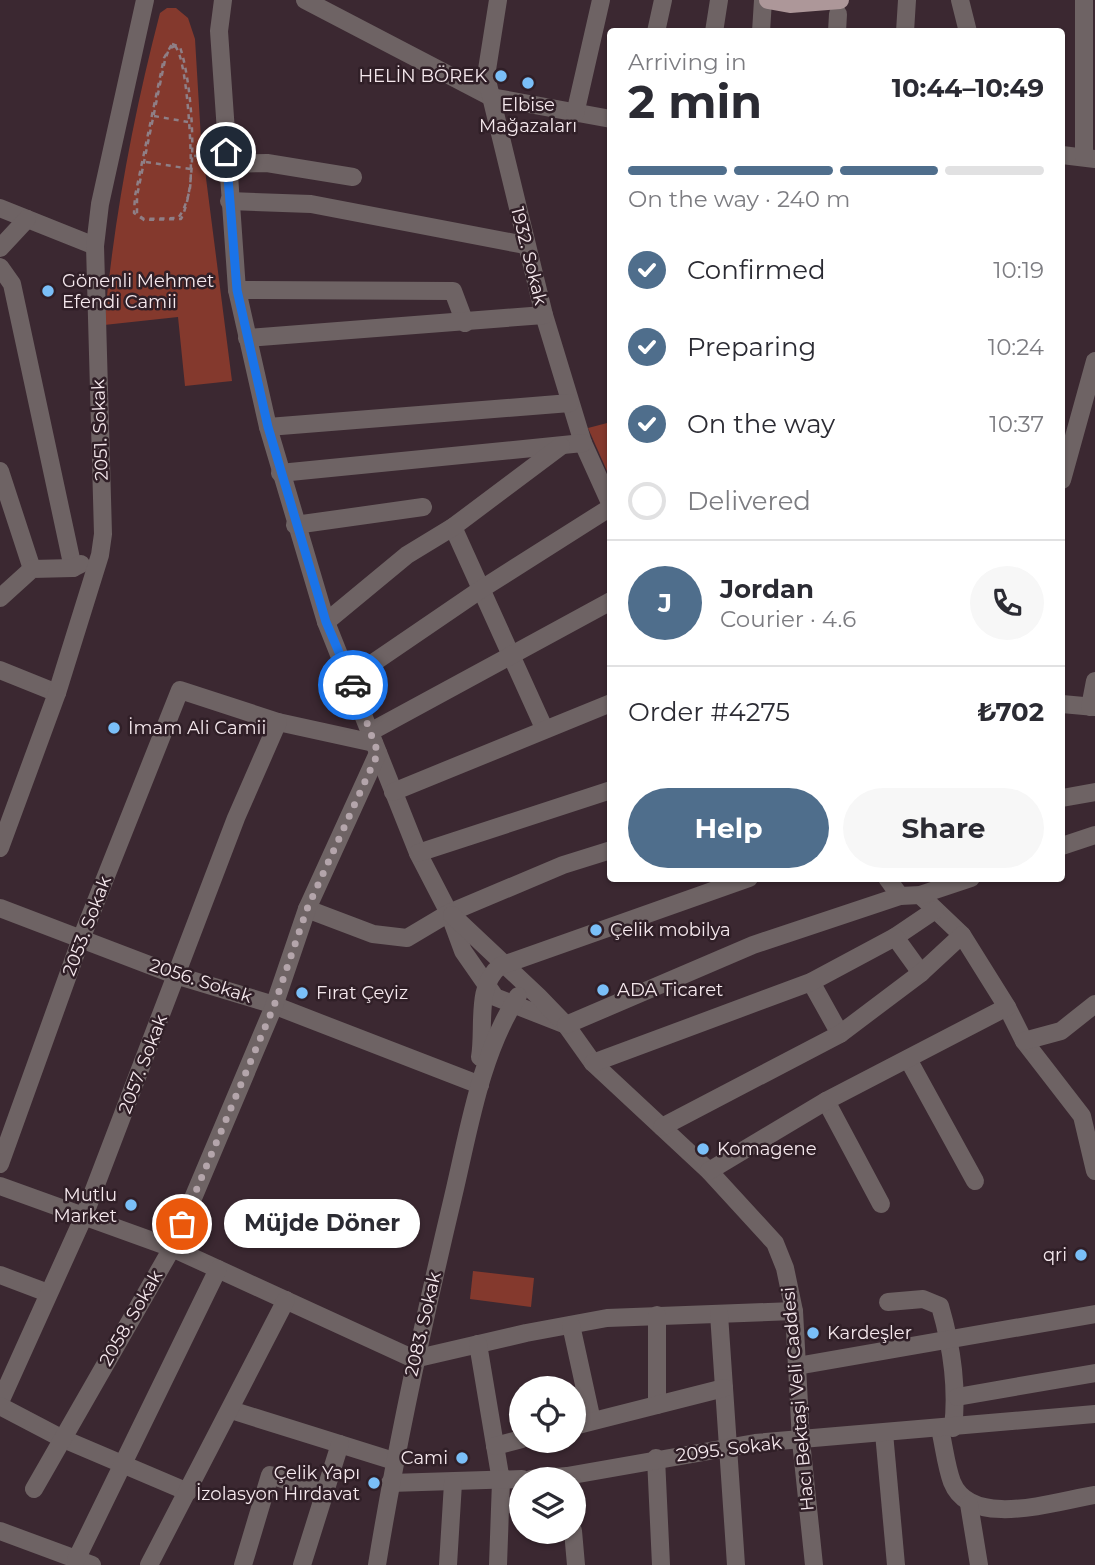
<!DOCTYPE html>
<meta charset="utf-8">
<style>
body{margin:0;font-family:Montserrat,sans-serif;background:#f7f7f7;color:#2b2b33;height:100vh;display:flex;flex-direction:column;font-size:26px;white-space:nowrap}
*{box-sizing:border-box;margin:0}
p{font-size:23px;color:#7c7c81}
.icon{flex:none;width:38px;height:38px;fill:none;stroke:currentColor;stroke-width:2;stroke-linecap:round;stroke-linejoin:round}
.map{position:relative;flex:1;overflow:hidden}
.drawer{position:absolute;left:607px;top:28px;width:458px;height:854px;display:flex;flex-direction:column;background:#fff;border-radius:7px;box-shadow:0 2px 5px #0004}
.drawer>*{flex:none}
.fabs{position:absolute;left:509px;top:1376px;display:grid;gap:14px}
.fabs a{display:grid;place-items:center;width:77px;height:77px;border-radius:50%;background:#fff;box-shadow:0 2px 5px #0004;font-size:35px}
.pin{position:absolute;display:grid;place-items:center;width:60px;height:60px;color:#fff;margin:-30px;border:4px solid #fff;border-radius:50%;box-shadow:0 2px 7px #0007}
.courier{position:absolute;display:grid;place-items:center;width:70px;height:70px;margin:-35px;border:5px solid #1a73e8;border-radius:50%;background:#fff;color:#222;box-shadow:0 2px 9px #0007}
.bubble{position:absolute;height:49px;border-radius:24px;background:#fff;box-shadow:0 2px 5px #0004;font-size:23px;font-weight:700;line-height:49px;text-align:center}
.overview em{font-style:normal;font-weight:700}
.overview div{display:flex;flex-direction:column-reverse}
.overview{display:flex;align-items:center;justify-content:space-between;height:119px;padding:0 21px}
h1{font-size:46px;font-weight:700;line-height:52px}
.bar{display:grid;grid-template-columns:repeat(4,1fr);gap:10px 7px;align-content:center;height:84px;padding:0 21px}
.bar i{height:9px;border-radius:5px;background:#e1e1e2}
.bar .current{background:#4f6e8c}
.bar p{grid-column:span 4}
.line{display:flex;align-items:center;gap:18px;padding:0 21px;border-top:2px solid #e1e1e2}
.line div{flex:1}
.round{display:grid;place-items:center;flex:none;width:74px;height:74px;border-radius:37px;background:#f7f7f7}
ol{padding:0 21px;list-style:none}
li{display:flex;align-items:center;gap:21px;height:77px}
li p{margin-inline-start:auto}
li .icon{padding:7px;border-radius:50%;background:#4f6e8c;color:#fff;stroke-width:4}
li:last-child{color:#7c7c81}
li i{width:38px;height:38px;border:4px solid #e1e1e2;border-radius:50%}
.primary-button{display:flex;gap:14px;margin-top:auto;padding:14px 21px}
.primary-button a{flex:1;height:80px;border-radius:42px;background:#4f6e8c;color:#fff;font-size:28px;font-weight:700;line-height:80px;text-align:center}
.primary-button a+a{background:#f7f7f7;color:#2b2b33}
.map>svg:first-child{display:block}
</style>
<div class="map">
<svg width="1095" height="1565" viewBox="0 0 1095 1565">
<rect width="100%" height="100%" fill="#3b2831"/>
<g fill="#84392d">
<path d="M167 8H176L188 18 195 39 201 139 232 381 185 386 178 317 104 325C114 219 133 116 160 13Z"/>
<path d="M611 422V480L588 428Z"/>
<path d="M473 1271 534 1278 531 1307 470 1299Z"/>
</g>
<g fill="none" stroke-linecap="round" stroke-linejoin="round">
<g stroke="#8f7f86" stroke-width="2.5" stroke-dasharray="5 5" stroke-linecap="butt">
<path d="M172 44 180 47C193 85 199 184 181 219L144 220 134 213 135 196 164 58Z"/>
<path d="M175 46C188 59 193 167 190 188 188 198 184 211 178 218L144 219 137 214V196L165 60 169 49Z"/>
<path d="M154 116 188 122"/>
<path d="M194 156 211 154"/>
<path d="M146 162 191 169"/>
</g>
<g stroke="#6e6364" stroke-width="18">
<path d="M223 0 219 31 237 290 268 427 326 622 418 853 449 913 463 951 495 997 566 1025"/>
<path d="M305 0 491 97 611 119"/>
<path d="M498 0 486 76 544 315 583 443 611 505"/>
<path d="M960 0 968 32"/>
<path d="M656 32 663 0"/>
<path d="M714 32 719 0"/>
<path d="M761 32 763 0"/>
<path d="M837 32 838 14"/>
<path d="M905 32 907 0"/>
<path d="M575 114 601 0"/>
<path d="M1062 155 1095 159"/>
<path d="M1084 157V0"/>
<path d="M227 164 267 163 353 177"/>
<path d="M229 201 311 204 525 245"/>
<path d="M0 208 95 246"/>
<path d="M0 248 27 219"/>
<path d="M0 267 12 284 73 568"/>
<path d="M237 290 453 291 465 323"/>
<path d="M247 338 544 315"/>
<path d="M268 427 570 403"/>
<path d="M0 471 32 569"/>
<path d="M280 473 583 443"/>
<path d="M1062 480 1095 361"/>
<path d="M295 525 423 507"/>
<path d="M453 527 544 728"/>
<path d="M0 598 32 569 73 568 81 564"/>
<path d="M326 622 407 555 453 527 561 446"/>
<path d="M0 670 57 693"/>
<path d="M351 678 480 590 611 507"/>
<path d="M1062 704 1095 707"/>
<path d="M1090 707 1095 681"/>
<path d="M370 732 611 601"/>
<path d="M393 792 611 703"/>
<path d="M1062 798 1095 792"/>
<path d="M1062 846 1095 835"/>
<path d="M0 848 57 693 100 555 103 534 95 246 100 204 145 0"/>
<path d="M418 853 611 790"/>
<path d="M887 878 900 896"/>
<path d="M920 895 962 935"/>
<path d="M0 908 178 976 268 1003 480 1085"/>
<path d="M307 909 373 934 407 938 449 913 563 865 611 850"/>
<path d="M452 915 538 996 566 1025 593 1063 709 1171 775 1243 785 1268 794 1311 801 1441 814 1565"/>
<path d="M895 937 935 910"/>
<path d="M811 982 840 1034"/>
<path d="M1007 1007 1024 1041 1082 1116 1095 1171"/>
<path d="M566 1025 753 945 900 896 920 895 971 878"/>
<path d="M1024 1041 1061 1031 1095 1004"/>
<path d="M480 1057C485 1028 475 986 500 966L749 878"/>
<path d="M908 1059 975 1181"/>
<path d="M593 1063 811 982 895 937 921 973"/>
<path d="M826 1101 881 1204"/>
<path d="M662 1127 840 1034 921 973 962 935 1007 1007 826 1101 709 1171"/>
<path d="M0 1164 81 939 180 690 278 722 374 743"/>
<path d="M0 1186 172 1248 414 1359 526 1333 607 1318 794 1311"/>
<path d="M0 1275 48 1293"/>
<path d="M888 1302 923 1299 940 1306C952 1347 958 1386 953 1428"/>
<path d="M719 1314 736 1565"/>
<path d="M657 1315V1405"/>
<path d="M571 1325 592 1421"/>
<path d="M478 1344 501 1481 498 1565"/>
<path d="M797 1366 1095 1314"/>
<path d="M957 1397 1095 1373"/>
<path d="M0 1402 84 1216 236 818 278 722"/>
<path d="M0 1406 61 1438 188 1492"/>
<path d="M231 1410 394 1461"/>
<path d="M574 1426 724 1388"/>
<path d="M940 1429C944 1446 946 1466 952 1482 971 1530 1056 1501 1095 1495"/>
<path d="M884 1433 896 1565"/>
<path d="M495 1446 522 1439"/>
<path d="M656 1458 661 1565"/>
<path d="M531 1479 567 1476 755 1443 1095 1414"/>
<path d="M390 1483 522 1479"/>
<path d="M34 1489 172 1248 274 1006 307 909 378 753"/>
<path d="M969 1504 979 1565"/>
<path d="M0 1531 92 1565"/>
<path d="M573 1531 576 1565"/>
<path d="M76 1560 218 1269"/>
<path d="M149 1565 286 1300"/>
<path d="M243 1565 270 1475 325 1493"/>
<path d="M302 1565 340 1444"/>
<path d="M377 1565C397 1441 424 1319 453 1197 469 1130 480 1055 518 996"/>
<path d="M448 1565 453 1483"/>
</g>
<path stroke="#ad9799" stroke-width="18" d="M768 0 790 4 840 0"/>
</g>
<g fill="none" stroke-linecap="round" stroke-linejoin="round">
<path stroke="#b4a5ab" stroke-width="7" stroke-dasharray="0 12.6" d="M182 1224 274 1006 307 909 378 753 353 685"/>
<path stroke="#1a73e8" stroke-width="9" d="M226 152 237 290 268 427 326 622 353 685"/>
</g>
<g fill="#7abff8" stroke="#301f27" stroke-width="2.5">
<circle cx="501" cy="76" r="7"/>
<circle cx="528" cy="83" r="7"/>
<circle cx="48" cy="291" r="7"/>
<circle cx="114" cy="728" r="7"/>
<circle cx="596" cy="930" r="7"/>
<circle cx="603" cy="990" r="7"/>
<circle cx="302" cy="993" r="7"/>
<circle cx="703" cy="1149" r="7"/>
<circle cx="131" cy="1205" r="7"/>
<circle cx="1081" cy="1255" r="7"/>
<circle cx="813" cy="1333" r="7"/>
<circle cx="462" cy="1458" r="7"/>
<circle cx="374" cy="1483" r="7"/>
</g>
<g text-anchor="middle" dominant-baseline="central" stroke-width="5" stroke-linejoin="round" paint-order="stroke">
<g font-size="18" fill="#f5e8ed" stroke="#301f27" text-anchor="start">
<text x="487" y="76" text-anchor="end">HELİN BÖREK</text>
<text x="528" y="105" text-anchor="middle">Elbise<tspan x="528" dy="21">Mağazaları</tspan></text>
<text x="62" y="281">Gönenli Mehmet<tspan x="62" dy="21">Efendi Camii</tspan></text>
<text x="128" y="728">İmam Ali Camii</text>
<text x="610" y="930">Çelik mobilya</text>
<text x="617" y="990">ADA Ticaret</text>
<text x="316" y="993">Fırat Çeyiz</text>
<text x="717" y="1149">Komagene</text>
<text x="117" y="1195" text-anchor="end">Mutlu<tspan x="117" dy="21">Market</tspan></text>
<text x="1067" y="1255" text-anchor="end">qri</text>
<text x="827" y="1333">Kardeşler</text>
<text x="448" y="1458" text-anchor="end">Cami</text>
<text x="360" y="1473" text-anchor="end">Çelik Yapı<tspan x="360" dy="21">İzolasyon Hırdavat</tspan></text>
</g>
<g font-size="18" fill="#f5e8ed" stroke="#301f27">
<text transform="translate(529 256) rotate(76)">1932. Sokak</text>
<text transform="translate(100 430) rotate(-92)">2051. Sokak</text>
<text transform="translate(87 926) rotate(-69)">2053. Sokak</text>
<text transform="translate(201 981) rotate(18)">2056. Sokak</text>
<text transform="translate(143 1064) rotate(-69)">2057. Sokak</text>
<text transform="translate(131 1318) rotate(-60)">2058. Sokak</text>
<text transform="translate(423 1324) rotate(-77)">2083. Sokak</text>
<text transform="translate(798 1399) rotate(-95)">Hacı Bektaşi Veli Caddesi</text>
<text transform="translate(729 1449) rotate(-7)">2095. Sokak</text>
</g>
</g>
</svg>
<div class="fabs">
<a><svg class="icon" aria-label="locate" viewBox="0 0 24 24"><circle cx="12" cy="12" r="6"/><path d="M12 2v4M12 18v4M2 12h4M18 12h4"/></svg></a>
<a><svg class="icon" aria-label="layers" viewBox="0 0 24 24"><path d="M12 4l9 5-9 5-9-5zM3 14l9 5 9-5"/></svg></a>
</div>
<div class="pin" style="left:182px;top:1224px;background:#ea580c"><svg class="icon" aria-label="bag" viewBox="0 0 24 24"><path d="M5 8h14l-1 12H6zM9 8a3 3 0 0 1 6 0"/></svg></div>
<div class="pin" style="left:226px;top:152px;background:#1f2937"><svg class="icon" aria-label="home" viewBox="0 0 24 24"><path d="M3 11l9-7 9 7M6 9v11h12V9"/></svg></div>
<div class="courier" style="left:353px;top:685px"><svg class="icon" aria-label="car" viewBox="0 0 24 24"><path d="M5 17H2v-5l4-1 3-4h7l3 4 3 1v5h-3M9 17h6M6 11h13"/><circle cx="7" cy="17" r="2"/><circle cx="17" cy="17" r="2"/></svg></div>
<div class="bubble" style="left:224px;top:1199px;width:196px">Müjde Döner</div>
<section class="drawer">
<div class="overview"><div><h1>2 min</h1><p>Arriving in</p></div><em>10:44–10:49</em></div>
<div class="bar"><i class="current"></i><i class="current"></i><i class="current"></i><i></i><p>On the way · 240 m</p></div>
<ol>
<li><svg class="icon" aria-label="check" viewBox="0 0 24 24"><path d="M5 12l5 5 9-10"/></svg>Confirmed<p>10:19</p></li>
<li><svg class="icon" aria-label="check" viewBox="0 0 24 24"><path d="M5 12l5 5 9-10"/></svg>Preparing<p>10:24</p></li>
<li><svg class="icon" aria-label="check" viewBox="0 0 24 24"><path d="M5 12l5 5 9-10"/></svg>On the way<p>10:37</p></li>
<li><i></i>Delivered</li>
</ol>
<div class="line" style="height:126px"><b class="round" style="background:#4f6e8c;color:#fff">J</b><div><b>Jordan</b><p>Courier · 4.6</p></div><a class="round"><svg class="icon" aria-label="phone" viewBox="0 0 24 24"><path d="M5 4h4l2 5-3 2q2 4 5 5l2-3 5 2v4C11 20 4 13 5 4z"/></svg></a></div>
<div class="line" style="height:91px"><div>Order #4275</div><b>₺702</b></div>
<div class="primary-button"><a>Help</a><a>Share</a></div>
</section>
</div>
